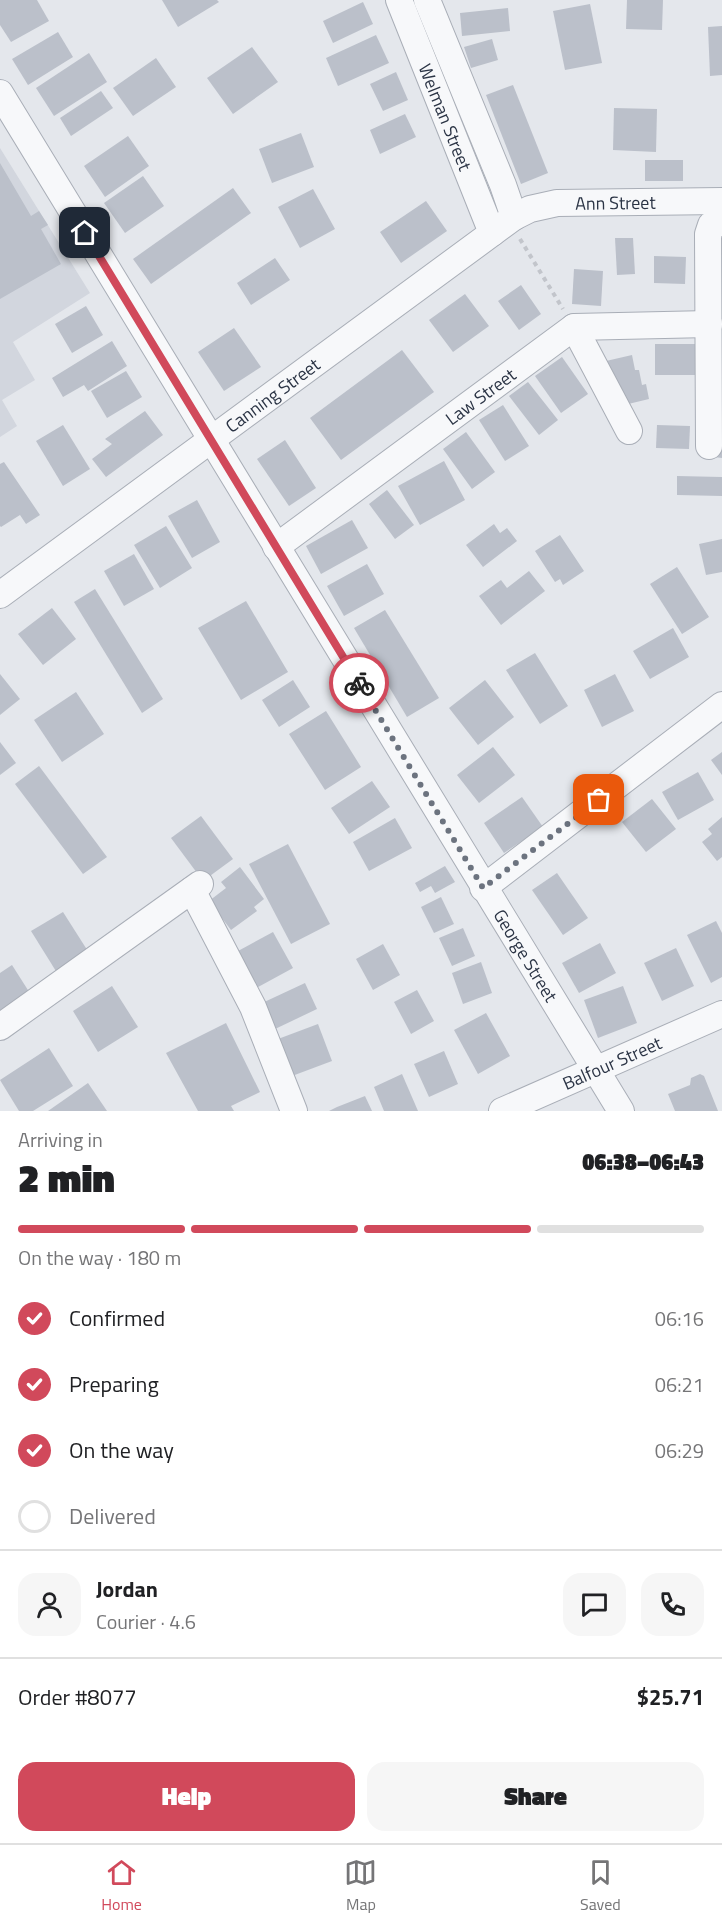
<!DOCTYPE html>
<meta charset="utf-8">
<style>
body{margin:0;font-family:"Titillium Web",sans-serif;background:#f6f6f6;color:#202124;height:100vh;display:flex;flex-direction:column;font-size:22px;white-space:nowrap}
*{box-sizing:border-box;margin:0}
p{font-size:20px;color:#757577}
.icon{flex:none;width:33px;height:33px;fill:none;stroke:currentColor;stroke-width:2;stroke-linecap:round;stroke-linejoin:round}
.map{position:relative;height:1111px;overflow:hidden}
.panel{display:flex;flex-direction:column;background:#fff;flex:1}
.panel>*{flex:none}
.pin{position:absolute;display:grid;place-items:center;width:51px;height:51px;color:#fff;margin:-26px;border-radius:12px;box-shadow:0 3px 9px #0006}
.courier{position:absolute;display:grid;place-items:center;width:60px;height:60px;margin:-30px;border:4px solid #d1495b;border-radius:50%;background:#fff;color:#222;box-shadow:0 2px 8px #0007}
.head em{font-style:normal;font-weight:800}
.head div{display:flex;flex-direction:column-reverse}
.head{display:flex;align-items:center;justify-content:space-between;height:102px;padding:0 18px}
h1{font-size:39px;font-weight:800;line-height:45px}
.bar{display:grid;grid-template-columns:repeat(4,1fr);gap:9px 6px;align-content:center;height:72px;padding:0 18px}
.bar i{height:8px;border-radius:4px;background:#e0e0e0}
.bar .selected{background:#d1495b}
.bar p{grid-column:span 4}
.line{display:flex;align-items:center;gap:15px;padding:0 18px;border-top:2px solid #e0e0e0}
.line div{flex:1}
.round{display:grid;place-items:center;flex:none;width:63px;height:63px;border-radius:18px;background:#f6f6f6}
ol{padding:0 18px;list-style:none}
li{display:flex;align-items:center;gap:18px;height:66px}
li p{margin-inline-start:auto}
li .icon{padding:6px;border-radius:50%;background:#d1495b;color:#fff;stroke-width:4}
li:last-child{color:#757577}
li i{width:33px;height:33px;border:3px solid #e0e0e0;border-radius:50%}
.action{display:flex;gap:12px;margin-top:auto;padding:12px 18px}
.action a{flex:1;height:69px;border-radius:18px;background:#d1495b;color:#fff;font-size:24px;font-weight:800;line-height:69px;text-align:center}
.action a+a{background:#f6f6f6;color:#202124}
.dock{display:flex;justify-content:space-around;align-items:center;height:84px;border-top:2px solid #e0e0e0;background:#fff;font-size:16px;color:#757577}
.dock a{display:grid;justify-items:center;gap:3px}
.dock .selected{color:#d1495b}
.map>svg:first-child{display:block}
</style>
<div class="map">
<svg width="722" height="1111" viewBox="0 0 722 1111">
<rect width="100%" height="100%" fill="#e4e7ec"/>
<path fill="#d2d6de" d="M0 148 90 293 13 342 35 380 2 400 17 426 0 437Z"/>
<g fill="#bbc0ca">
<path d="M0 0H37L49 21 11 42 0 25Z"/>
<path d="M162 0H217L219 2 178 27Z"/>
<path d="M627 0H663L662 30 626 29Z"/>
<path d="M363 2 373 24 333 43 323 21Z"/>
<path d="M590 4 602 63 565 70 553 11Z"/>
<path d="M508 8 510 31 462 36 460 13Z"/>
<path d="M722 26V75L710 76 708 27Z"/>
<path d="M58 32 73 57 28 85 12 59Z"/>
<path d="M376 35 389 63 338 86 326 58Z"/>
<path d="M492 39 498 60 471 68 464 47Z"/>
<path d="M252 47 278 82 233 114 207 78Z"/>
<path d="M89 53 107 82 54 116 36 88Z"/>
<path d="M156 58 176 87 133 116 113 88Z"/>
<path d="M396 72 408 100 383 111 370 84Z"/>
<path d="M513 85 548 173 521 184 486 95Z"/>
<path d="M101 91 113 108 71 136 60 118Z"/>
<path d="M614 108 657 109 656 152 613 150Z"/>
<path d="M405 114 416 137 380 154 370 130Z"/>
<path d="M301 133 314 167 272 183 259 149Z"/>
<path d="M128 136 149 166 105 197 84 166Z"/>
<rect x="645" y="160" width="38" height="21"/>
<path d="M0 163 31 216 39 211 48 225 41 229 61 264 0 299Z"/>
<path d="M143 176 164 206 125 233 104 203Z"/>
<path d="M233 188 251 213 151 284 133 259Z"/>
<path d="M313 189 335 229 300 248 278 207Z"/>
<path d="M426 201 447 231 401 263 380 232Z"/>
<path d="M615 238H633L635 274 617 275Z"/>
<path d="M654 256 686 257 685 284 654 283Z"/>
<path d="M275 258 290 280 251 305 237 283Z"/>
<path d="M574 269 603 271 601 306 572 304Z"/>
<path d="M521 285 541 314 519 330 498 301Z"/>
<path d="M465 294 489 326 453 352 429 320Z"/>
<path d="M86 306 103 335 72 353 55 324Z"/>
<path d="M234 328 261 367 224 391 198 352Z"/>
<path d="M112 341 127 366 88 391 84 385 63 397 52 378Z"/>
<rect x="655" y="344" width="43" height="31"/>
<path d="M402 350 434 392 341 460 310 418Z"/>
<path d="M632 355 635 370H639L642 385 646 384 649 399 624 405 606 361Z"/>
<path d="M562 357 588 394 561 413 535 376Z"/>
<path d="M126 371 142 397 107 418 91 391Z"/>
<path d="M528 382 558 420 539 435 509 396Z"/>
<path d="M503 405 529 446 505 461 479 420Z"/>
<path d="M145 411 163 435 106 477 92 459 112 444 105 439Z"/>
<path d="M63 425 90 469 63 486 36 441Z"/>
<path d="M657 425 690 426 689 449 656 448Z"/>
<path d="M466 432 495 472 472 489 443 449Z"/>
<path d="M716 433 722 434V458L714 457Z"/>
<path d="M285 440 316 488 289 506 257 459Z"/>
<path d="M444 461 465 500 420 525 398 486Z"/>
<path d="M4 462 40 515 26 524 20 515 1 527 0 526V464Z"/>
<path d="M677 476 722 477V496L677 495Z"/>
<path d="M387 490 414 525 395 539 369 504Z"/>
<path d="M197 500 220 542 192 558 168 516Z"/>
<path d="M352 520 368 548 321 574 306 546Z"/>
<path d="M494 524 500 533 507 528 517 541 483 567 466 545Z"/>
<path d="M166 526 192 568 160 588 134 545Z"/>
<path d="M560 535 584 571 563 585 560 579 555 582 535 551Z"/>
<path d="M722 539V572L706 575 699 544Z"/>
<path d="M134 554 154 589 124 606 104 571Z"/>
<path d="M367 564 384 594 344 616 327 586Z"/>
<path d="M677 567 709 617 682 634 650 584Z"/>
<path d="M529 571 545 591 501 625 479 596 501 580 507 588Z"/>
<path d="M95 589 163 699 142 713 74 602Z"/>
<path d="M246 601 288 672 241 700 198 628Z"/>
<path d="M52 608 76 639 43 665 18 634Z"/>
<path d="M385 610 439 698 407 717 354 628Z"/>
<path d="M673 628 689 657 650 679 633 651Z"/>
<path d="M535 653 568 706 540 724 506 670Z"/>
<path d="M0 674 20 699 0 715Z"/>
<path d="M615 674 634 711 602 727 584 690Z"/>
<path d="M293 680 310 707 279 727 262 700Z"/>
<path d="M485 680 514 717 478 745 449 708Z"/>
<path d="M76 692 104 734 62 762 34 720Z"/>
<path d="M326 711 361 767 325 790 289 734Z"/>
<path d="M0 742 16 763 0 775Z"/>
<path d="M493 747 515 775 479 803 457 775Z"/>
<path d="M722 752V775L711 760Z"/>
<path d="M39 766 107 857 83 874 15 784Z"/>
<path d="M698 772 714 800 678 820 662 792Z"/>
<path d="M372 781 390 807 349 834 331 808Z"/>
<path d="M522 797 543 827 504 853 484 823Z"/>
<path d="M652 799 676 829 646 852 622 822Z"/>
<path d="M201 816 233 859 203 881 171 838Z"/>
<path d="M722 817V857L717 861 702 842 712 834 708 829Z"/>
<path d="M395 818 412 848 369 871 353 842Z"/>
<path d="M288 844 330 924 291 944 249 864Z"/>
<path d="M445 866 455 882 435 893 431 886 420 892 415 883Z"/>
<path d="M240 867 264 899 254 907 257 911 231 930 209 901 226 888 221 882Z"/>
<path d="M557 873 588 918 563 935 532 890Z"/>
<path d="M441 897 454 924 434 933 421 907Z"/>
<path d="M63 912 91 956 59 976 31 931Z"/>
<path d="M716 921 722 933V977L711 983 687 935Z"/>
<path d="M463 928 475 956 452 966 439 938Z"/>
<path d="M273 932 293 968 247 993 227 957Z"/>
<path d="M600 943 616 973 579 993 562 963Z"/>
<path d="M383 944 400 975 373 990 356 959Z"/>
<path d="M676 948 694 986 662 1001 644 963Z"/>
<path d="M481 962 492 993 463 1004 452 973Z"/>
<path d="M12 965 33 998 0 1019V973Z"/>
<path d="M305 983 317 1009 273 1030 260 1004Z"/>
<path d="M112 986 138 1027 98 1052 73 1011Z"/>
<path d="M623 986 637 1023 598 1038 584 1000Z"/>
<path d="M417 990 434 1021 411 1034 394 1002Z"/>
<path d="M486 1013 510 1056 478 1074 454 1030Z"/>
<path d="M226 1023 260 1092 231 1106 234 1111H198L166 1053Z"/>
<path d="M318 1024 332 1061 284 1079 270 1042Z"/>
<path d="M49 1048 73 1086 33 1111H19L0 1080Z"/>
<path d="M444 1051 458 1084 429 1097 414 1064Z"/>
<path d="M402 1074 418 1111H384L374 1087Z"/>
<path d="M700 1074 704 1076 718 1111H675L668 1094 690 1085 691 1078Z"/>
<path d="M88 1083 107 1111H48Z"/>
<path d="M365 1096 372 1111H329L337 1107Z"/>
</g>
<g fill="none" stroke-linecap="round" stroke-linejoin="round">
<defs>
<g id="minor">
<path id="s1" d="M399 0 492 233"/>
<path d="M427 0 503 185 514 217"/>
<path id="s2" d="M0 93 621 1111"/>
<path d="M574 327 629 431"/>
<path d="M709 446 708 234 711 225 722 223"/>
<path id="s3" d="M276 547 574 327 709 324"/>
<path id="s4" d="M0 595 514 217 530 209 557 203 722 201"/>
<path d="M483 888 722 705"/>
<path d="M192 890 253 1007 294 1111"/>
<path d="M0 1027 200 884"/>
<path id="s5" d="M502 1111 722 1014"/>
</g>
</defs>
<use href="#minor" stroke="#a9aeb7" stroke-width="28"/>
<path stroke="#c2c5cb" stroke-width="4" stroke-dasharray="4.5 4.5" stroke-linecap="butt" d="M520 239 563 309"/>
<use href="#minor" stroke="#f7f8fa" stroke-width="26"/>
</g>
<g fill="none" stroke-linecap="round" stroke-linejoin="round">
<path stroke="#6c737f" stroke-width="6" stroke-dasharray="0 10.8" d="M359 683 483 888 599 800"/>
<path stroke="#d1495b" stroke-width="8" d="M85 233 359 683"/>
</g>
<g text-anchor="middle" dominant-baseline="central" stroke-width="4.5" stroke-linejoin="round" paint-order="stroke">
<g font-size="18" fill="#2b3445" stroke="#f4f6f9">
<text stroke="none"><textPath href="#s1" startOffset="126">Welman Street</textPath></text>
<text stroke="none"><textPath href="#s4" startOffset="742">Ann Street</textPath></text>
<text stroke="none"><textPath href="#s4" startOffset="338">Canning Street</textPath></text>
<text stroke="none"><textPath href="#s3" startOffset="254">Law Street</textPath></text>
<text stroke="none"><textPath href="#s2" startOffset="1010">George Street</textPath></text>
<text stroke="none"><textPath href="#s5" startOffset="120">Balfour Street</textPath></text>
</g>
</g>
</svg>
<div class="pin" style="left:599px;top:800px;background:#ea580c"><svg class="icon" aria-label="bag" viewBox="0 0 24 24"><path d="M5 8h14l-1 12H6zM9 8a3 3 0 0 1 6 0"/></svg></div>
<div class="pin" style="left:85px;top:233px;background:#1f2937"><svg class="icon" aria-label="home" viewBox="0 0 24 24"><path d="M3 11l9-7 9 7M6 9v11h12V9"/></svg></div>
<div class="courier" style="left:359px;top:683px"><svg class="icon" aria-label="bike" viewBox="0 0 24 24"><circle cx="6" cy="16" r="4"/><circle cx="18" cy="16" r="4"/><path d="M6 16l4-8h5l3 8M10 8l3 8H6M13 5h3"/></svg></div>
</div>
<section class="panel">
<div class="head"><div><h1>2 min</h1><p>Arriving in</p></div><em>06:38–06:43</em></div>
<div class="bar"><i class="selected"></i><i class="selected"></i><i class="selected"></i><i></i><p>On the way · 180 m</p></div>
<ol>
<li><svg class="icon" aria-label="check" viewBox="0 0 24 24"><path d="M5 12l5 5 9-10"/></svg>Confirmed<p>06:16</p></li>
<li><svg class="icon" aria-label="check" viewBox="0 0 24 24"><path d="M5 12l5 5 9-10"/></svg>Preparing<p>06:21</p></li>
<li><svg class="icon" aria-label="check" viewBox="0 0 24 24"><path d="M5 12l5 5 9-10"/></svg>On the way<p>06:29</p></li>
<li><i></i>Delivered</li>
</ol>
<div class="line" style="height:108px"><a class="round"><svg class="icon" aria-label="person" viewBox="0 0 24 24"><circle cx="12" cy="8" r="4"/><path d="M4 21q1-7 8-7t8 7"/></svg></a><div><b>Jordan</b><p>Courier · 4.6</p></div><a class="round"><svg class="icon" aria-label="chat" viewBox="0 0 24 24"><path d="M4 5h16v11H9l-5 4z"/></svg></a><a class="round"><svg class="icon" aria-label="phone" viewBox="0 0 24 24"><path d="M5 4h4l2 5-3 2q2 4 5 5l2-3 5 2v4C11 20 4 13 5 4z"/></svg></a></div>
<div class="line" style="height:78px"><div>Order #8077</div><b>$25.71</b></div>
<div class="action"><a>Help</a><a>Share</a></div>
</section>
<nav class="dock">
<a class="selected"><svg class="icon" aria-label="home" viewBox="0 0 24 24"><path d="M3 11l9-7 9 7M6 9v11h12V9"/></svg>Home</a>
<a><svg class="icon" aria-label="map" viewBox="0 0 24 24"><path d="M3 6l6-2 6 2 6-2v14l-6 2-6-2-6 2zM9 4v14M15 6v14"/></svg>Map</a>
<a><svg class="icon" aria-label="saved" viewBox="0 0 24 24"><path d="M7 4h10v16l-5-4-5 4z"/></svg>Saved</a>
</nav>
